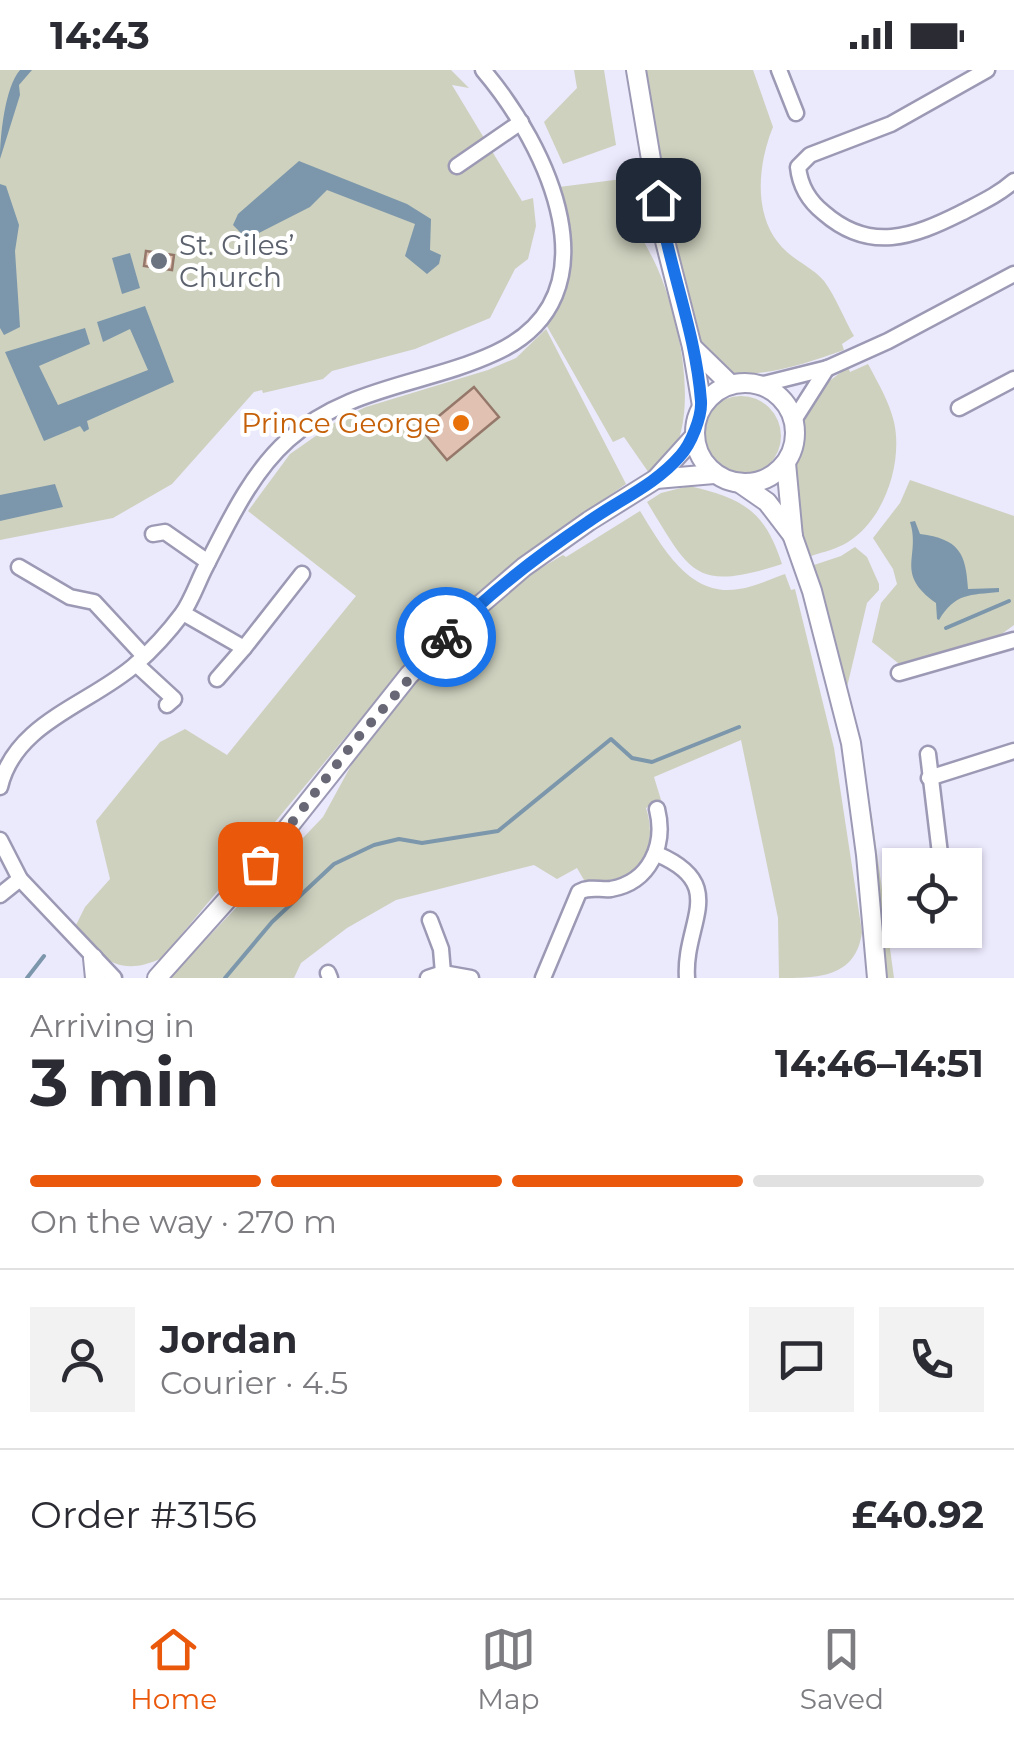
<!DOCTYPE html>
<meta charset="utf-8">
<style>
body{margin:0;font-family:Montserrat,sans-serif;background:#f2f2f3;color:#2b2b33;height:100vh;display:flex;flex-direction:column;font-size:38px;white-space:nowrap}
*{box-sizing:border-box;margin:0}
p{font-size:32px;color:#7c7c81}
.icon{flex:none;width:55px;height:55px;fill:none;stroke:currentColor;stroke-width:2;stroke-linecap:round;stroke-linejoin:round}
.map{position:relative;height:908px;overflow:hidden}
.sheet{display:flex;flex-direction:column;background:#fff;flex:1}
.sheet>*{flex:none}
.buttons{position:absolute;left:882px;top:778px;display:grid;gap:20px}
.buttons a{display:grid;place-items:center;width:100px;height:100px;border-radius:0px;background:#fff;box-shadow:0 2px 8px #0004;font-size:50px}
.pin{position:absolute;display:grid;place-items:center;width:85px;height:85px;color:#fff;margin:-42px;border-radius:20px;box-shadow:0 5px 15px #0006}
.courier{position:absolute;display:grid;place-items:center;width:100px;height:100px;margin:-50px;border:8px solid #1a73e8;border-radius:50%;background:#fff;color:#222;box-shadow:0 2px 12px #0007}
.head em{font-style:normal;font-weight:700}
.head div{display:flex;flex-direction:column-reverse}
.head{display:flex;align-items:center;justify-content:space-between;height:170px;padding:0 30px}
h1{font-size:65px;font-weight:700;line-height:75px}
.bar{display:grid;grid-template-columns:repeat(4,1fr);gap:15px 10px;align-content:center;height:120px;padding:0 30px}
.bar i{height:12px;border-radius:8px;background:#e1e1e2}
.bar .current{background:#ea580c}
.bar p{grid-column:span 4}
.line{display:flex;align-items:center;gap:25px;padding:0 30px;border-top:2px solid #e1e1e2}
.line div{flex:1}
.round{display:grid;place-items:center;flex:none;width:105px;height:105px;border-radius:0px;background:#f2f2f3}
.status{display:flex;justify-content:space-between;align-items:center;height:70px;padding:0 50px;background:#fff;direction:ltr}
.status svg{height:28px;fill:currentColor}
.tabs{display:flex;justify-content:space-around;align-items:center;height:140px;border-top:2px solid #e1e1e2;background:#fff;font-size:28px;color:#7c7c81}
.tabs a{display:grid;justify-items:center;gap:5px}
.tabs .current{color:#ea580c}
.map>svg:first-child{display:block}
</style>
<div class="status"><b>14:43</b><svg viewBox="0 0 49 12"><path d="M0 12V9h3v3zM5 12V6h3v6zM10 12V3h3v9zM15 12V0h3v12zM26 1h20v11H26zM47 4h2v5h-2z"/></svg></div>
<div class="map">
<svg width="1014" height="908" viewBox="0 0 1014 908">
<rect width="100%" height="100%" fill="#ebe9fc"/>
<g fill="#ced1be">
<path d="M0 0H451L469 18 452 15 522 131 533 128 536 156 528 189 515 199 490 248 415 279 332 301 323 309 263 323 262 320 254 322 172 414 113 448 0 470Z"/>
<path d="M574 0H604L616 75 563 94 544 52 577 18Z"/>
<path d="M639 0H753L773 57C757 96 752 151 787 182 798 192 814 199 824 211 836 227 844 249 854 266L842 274 844 280C807 293 770 306 729 304L699 274 682 219Z"/>
<path d="M630 108C634 122 632 134 634 145 638 165 652 184 659 202 678 247 694 321 679 369 674 384 661 394 649 403L624 367 613 372 544 251C566 195 577 177 559 117Z"/>
<path d="M546 259 626 414 530 481 474 526 407 593 162 888C119 908 103 889 74 859L85 837 110 809 96 751 160 672 185 659 227 685 356 526 248 441 290 384 340 349 366 337 488 300 516 288Z"/>
<path d="M868 294C878 313 889 331 894 352 903 392 885 449 848 472 837 479 823 482 811 486L791 431 796 383 803 348 816 321 848 297 850 302Z"/>
<circle cx="741" cy="366" r="40"/>
<path d="M910 410 1014 446V555L999 566 903 597 872 572 881 533 897 514 893 499 873 468 900 433Z"/>
<path d="M689 416C743 428 765 441 782 494 695 522 691 504 647 432L661 423Z"/>
<path d="M640 441C662 476 689 528 739 519 754 517 770 509 785 504L791 520 795 519 834 678 862 862C856 908 818 908 779 908L778 848 741 670 654 707 661 730 646 738C655 765 650 802 616 809 606 811 594 810 584 810L577 798 557 809 534 795 396 830 347 858 301 893 294 908H169L323 747 366 668 435 587 526 507 563 485 566 487Z"/>
<path d="M855 477 867 487 879 514V520L867 533 847 617 872 746 894 908H886L873 793 814 495 841 486Z"/>
</g>
<g fill="#7c97ab">
<path d="M20 0H32L19 15 20 25 0 89C0 66 5 17 20 0Z"/>
<path d="M299 91 407 134 431 149 430 180 441 185 439 194 427 204 405 186 415 154 327 120 310 137 247 169 233 155 238 144Z"/>
<path d="M0 114 6 116 19 155 15 181 20 257 4 265 0 258Z"/>
<path d="M130 183 140 218 122 224 112 188Z"/>
<path d="M145 236 174 312 87 351 89 359 84 362 80 356 44 371 5 282 85 258 90 274 39 296 58 335 148 300 130 259 103 272 97 252Z"/>
<path d="M55 414 63 437 0 451V425Z"/>
<path d="M915 451 920 464C959 469 966 483 968 519L999 518V522C970 525 955 523 939 550L937 549 936 533C894 503 921 487 910 452Z"/>
</g>
<g fill="none" stroke-linecap="round" stroke-linejoin="round">
<g stroke="#7c97ab" stroke-width="4">
<path d="M946 558 1009 531"/>
<path d="M27 908 44 886"/>
<path d="M225 908 272 852 334 794 374 775 399 769 422 773 498 761 611 669 632 688 652 692 739 657"/>
</g>
</g>
<g fill="#e0c1b2" stroke="#95786a" stroke-width="2.5">
<path d="M146 181 174 185 172 200 144 196Z"/>
<path d="M474 317 499 347 447 390 422 360Z"/>
</g>
<g fill="none" stroke-linecap="round" stroke-linejoin="round">
<defs>
<g id="minor">
<path d="M779 0 796 43"/>
<path d="M987 0 891 54 810 85 798 97C800 116 810 132 824 143 870 183 913 167 961 143 980 133 998 125 1014 111"/>
<path d="M457 96 521 52"/>
<path d="M760 315 828 298 888 271 1014 204"/>
<path d="M959 338 1014 309"/>
<path d="M794 350 827 298"/>
<path d="M153 464 165 462 208 492"/>
<path d="M19 497 70 527 94 532 144 586"/>
<path d="M183 543 244 578 302 504"/>
<path d="M136 594 174 629 167 635"/>
<path d="M899 603 1014 570"/>
<path d="M217 609 244 578"/>
<path d="M928 684 941 792"/>
<path d="M929 708 1014 681"/>
<path d="M0 717C15 652 91 634 136 594 152 580 170 560 182 544 192 530 198 511 206 496 228 453 251 403 288 370 348 316 426 315 495 283 620 226 547 75 483 0"/>
<path d="M0 770 20 809 114 908"/>
<path d="M657 784C730 815 683 853 687 908"/>
<path d="M0 825 20 809"/>
<path d="M430 850 441 879 443 903"/>
<path d="M328 903 330 908"/>
<path d="M428 908 443 903 471 908"/>
<path d="M543 908 579 822C590 816 599 820 611 819 650 812 666 775 657 739"/>
</g>
<g id="tertiary">
<path d="M636 0 664 167 692 277 702 336"/>
<path d="M692 277 730 314"/>
<circle cx="745" cy="363" r="50"/>
<path d="M786 393 793 467 812 521 851 673 866 785 877 908"/>
<path d="M656 409 714 404"/>
<path d="M741 414 767 432 793 466"/>
<path d="M93 888 95 908"/>
<path d="M157 908 259 794 409 605 467 546 524 497 589 451 656 409 694 367"/>
</g>
</defs>
<use href="#minor" stroke="#9c99b5" stroke-width="19"/>
<use href="#tertiary" stroke="#9c99b5" stroke-width="22"/>
<use href="#minor" stroke="#fff" stroke-width="14"/>
<use href="#tertiary" stroke="#fff" stroke-width="18"/>
</g>
<g fill="none" stroke-linecap="round" stroke-linejoin="round">
<path stroke="#686775" stroke-width="10" stroke-dasharray="0 18" d="M260 794 354 672 446 567"/>
<path stroke="#1a73e8" stroke-width="12" d="M446 567C489 523 537 486 588 452 619 430 655 415 680 386 691 374 702 347 701 331 696 263 669 197 658 130"/>
</g>
<circle fill="#6b7280" stroke="#fff" stroke-width="4" cx="159" cy="191" r="10"/>
<circle fill="#e8710a" stroke="#fff" stroke-width="4" cx="461" cy="353" r="10"/>
<g text-anchor="middle" dominant-baseline="central" stroke-width="8" stroke-linejoin="round" paint-order="stroke">
<g font-size="28" fill="#5b616d" stroke="#fff" text-anchor="start">
<text x="179" y="175">St. Giles’<tspan x="179" dy="32">Church</tspan></text>
</g>
<g font-size="28" fill="#c56008" stroke="#fff" text-anchor="end">
<text x="441" y="353">Prince George</text>
</g>
</g>
</svg>
<div class="buttons">
<a><svg class="icon" aria-label="locate" viewBox="0 0 24 24"><circle cx="12" cy="12" r="6"/><path d="M12 2v4M12 18v4M2 12h4M18 12h4"/></svg></a>
</div>
<div class="pin" style="left:260px;top:794px;background:#ea580c"><svg class="icon" aria-label="bag" viewBox="0 0 24 24"><path d="M5 8h14l-1 12H6zM9 8a3 3 0 0 1 6 0"/></svg></div>
<div class="pin" style="left:658px;top:130px;background:#1f2937"><svg class="icon" aria-label="home" viewBox="0 0 24 24"><path d="M3 11l9-7 9 7M6 9v11h12V9"/></svg></div>
<div class="courier" style="left:446px;top:567px"><svg class="icon" aria-label="bike" viewBox="0 0 24 24"><circle cx="6" cy="16" r="4"/><circle cx="18" cy="16" r="4"/><path d="M6 16l4-8h5l3 8M10 8l3 8H6M13 5h3"/></svg></div>
</div>
<section class="sheet">
<div class="head"><div><h1>3 min</h1><p>Arriving in</p></div><em>14:46–14:51</em></div>
<div class="bar"><i class="current"></i><i class="current"></i><i class="current"></i><i></i><p>On the way · 270 m</p></div>
<div class="line" style="height:180px"><a class="round"><svg class="icon" aria-label="person" viewBox="0 0 24 24"><circle cx="12" cy="8" r="4"/><path d="M4 21q1-7 8-7t8 7"/></svg></a><div><b>Jordan</b><p>Courier · 4.5</p></div><a class="round"><svg class="icon" aria-label="chat" viewBox="0 0 24 24"><path d="M4 5h16v11H9l-5 4z"/></svg></a><a class="round"><svg class="icon" aria-label="phone" viewBox="0 0 24 24"><path d="M5 4h4l2 5-3 2q2 4 5 5l2-3 5 2v4C11 20 4 13 5 4z"/></svg></a></div>
<div class="line" style="height:130px"><div>Order #3156</div><b>£40.92</b></div>
</section>
<nav class="tabs">
<a class="current"><svg class="icon" aria-label="home" viewBox="0 0 24 24"><path d="M3 11l9-7 9 7M6 9v11h12V9"/></svg>Home</a>
<a><svg class="icon" aria-label="map" viewBox="0 0 24 24"><path d="M3 6l6-2 6 2 6-2v14l-6 2-6-2-6 2zM9 4v14M15 6v14"/></svg>Map</a>
<a><svg class="icon" aria-label="saved" viewBox="0 0 24 24"><path d="M7 4h10v16l-5-4-5 4z"/></svg>Saved</a>
</nav>
